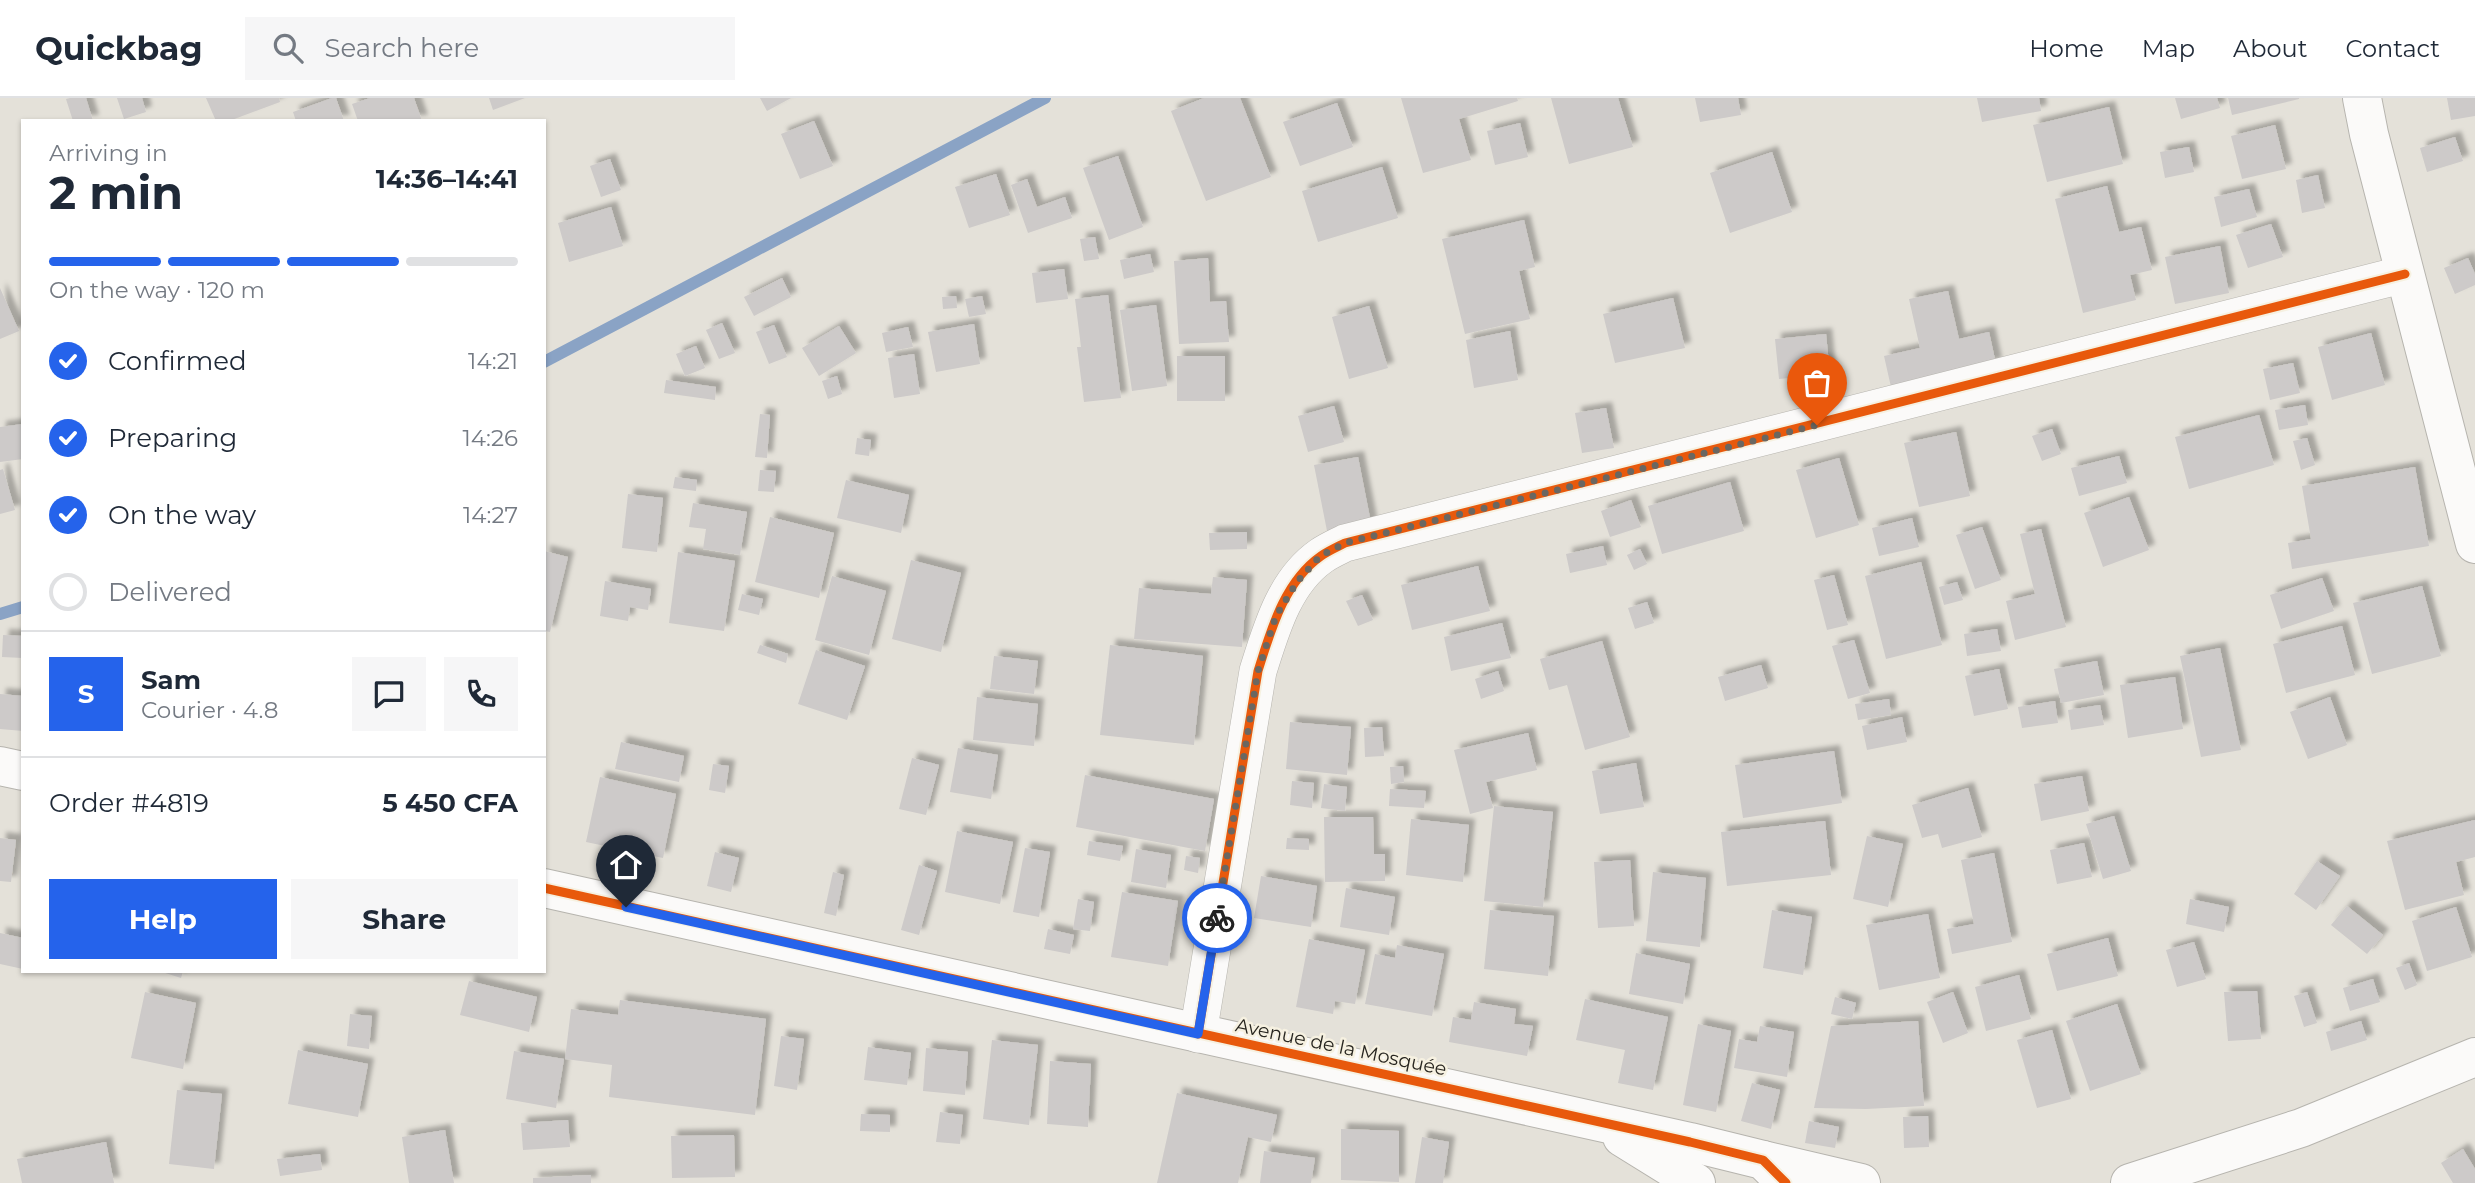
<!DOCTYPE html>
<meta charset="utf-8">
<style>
body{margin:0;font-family:Montserrat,sans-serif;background:#f6f6f7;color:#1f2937;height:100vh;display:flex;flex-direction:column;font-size:26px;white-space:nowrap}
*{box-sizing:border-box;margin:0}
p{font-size:23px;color:#747a83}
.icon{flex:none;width:38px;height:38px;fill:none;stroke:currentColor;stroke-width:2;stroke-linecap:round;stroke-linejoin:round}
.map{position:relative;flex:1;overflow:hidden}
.panel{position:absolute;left:21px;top:21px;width:525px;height:854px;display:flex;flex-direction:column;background:#fff;border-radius:0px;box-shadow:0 2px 5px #0004}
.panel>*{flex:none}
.pin{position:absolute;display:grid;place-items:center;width:60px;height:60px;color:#fff;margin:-72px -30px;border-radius:50% 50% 50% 0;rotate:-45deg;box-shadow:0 0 7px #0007}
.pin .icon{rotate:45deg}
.courier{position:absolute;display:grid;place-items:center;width:70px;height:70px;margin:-35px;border:5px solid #2563eb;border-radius:50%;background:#fff;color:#222;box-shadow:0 2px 9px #0007}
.overview em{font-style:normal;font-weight:700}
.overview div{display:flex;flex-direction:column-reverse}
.overview{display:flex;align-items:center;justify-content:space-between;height:119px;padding:0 28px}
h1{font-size:46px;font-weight:700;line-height:52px}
.bar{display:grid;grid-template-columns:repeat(4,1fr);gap:10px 7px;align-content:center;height:84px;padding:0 28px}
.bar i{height:9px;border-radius:5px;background:#e0e1e3}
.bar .active{background:#2563eb}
.bar p{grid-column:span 4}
.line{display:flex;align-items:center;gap:18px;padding:0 28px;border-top:2px solid #e0e1e3}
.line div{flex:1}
.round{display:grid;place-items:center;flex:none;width:74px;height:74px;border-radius:0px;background:#f6f6f7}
ol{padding:0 28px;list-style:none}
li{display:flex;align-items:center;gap:21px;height:77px}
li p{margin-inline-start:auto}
li .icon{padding:7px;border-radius:50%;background:#2563eb;color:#fff;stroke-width:4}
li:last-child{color:#747a83}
li i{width:38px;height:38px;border:4px solid #e0e1e3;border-radius:50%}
.button{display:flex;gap:14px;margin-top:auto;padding:14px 28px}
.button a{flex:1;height:80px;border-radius:0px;background:#2563eb;color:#fff;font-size:28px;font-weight:700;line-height:80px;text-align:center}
.button a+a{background:#f6f6f7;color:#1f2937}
header{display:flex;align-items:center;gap:42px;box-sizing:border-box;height:98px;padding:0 35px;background:#fff;border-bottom:2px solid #e0e1e3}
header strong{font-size:33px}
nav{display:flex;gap:38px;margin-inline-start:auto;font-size:24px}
.search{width:490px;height:63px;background:#f6f6f7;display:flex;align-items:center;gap:18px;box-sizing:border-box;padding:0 24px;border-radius:0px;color:#747a83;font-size:26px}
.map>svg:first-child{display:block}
</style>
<header>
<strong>Quickbag</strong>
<div class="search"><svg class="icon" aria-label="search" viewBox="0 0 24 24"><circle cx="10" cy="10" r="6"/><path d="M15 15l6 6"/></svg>Search here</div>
<nav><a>Home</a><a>Map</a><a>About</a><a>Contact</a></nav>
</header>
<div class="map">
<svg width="2475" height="1085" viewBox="0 0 2475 1085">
<defs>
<filter id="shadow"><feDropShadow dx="6" dy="-6" stdDeviation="2" flood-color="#0004"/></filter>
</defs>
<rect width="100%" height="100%" fill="#e4e1d9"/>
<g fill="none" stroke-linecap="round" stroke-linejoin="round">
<g stroke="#8aa3c5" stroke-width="12">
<path d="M544 264 1045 0"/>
<path d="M0 516 23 509"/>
</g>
</g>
<g fill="#cdcac9" filter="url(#shadow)">
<path d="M70 0H86L93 23H73L66 1Z"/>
<path d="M117 0H142L146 14 124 21Z"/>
<path d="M206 0H279L280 4 229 23H216Z"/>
<path d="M332 0H336L344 23H296L293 14Z"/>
<path d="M370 0H414L422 23H358L352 6Z"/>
<path d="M489 0H525L493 12Z"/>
<path d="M760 0H791L767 13Z"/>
<path d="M1204 0H1240L1271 79 1206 103 1171 13Z"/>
<path d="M1401 0H1517L1518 3 1459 21 1471 62 1423 75Z"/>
<path d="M1551 0H1618L1633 49 1569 66Z"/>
<path d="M1695 0H1738L1741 17 1700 24Z"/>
<path d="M1977 0H2039L2041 13 1982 24Z"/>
<path d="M2175 0H2217L2220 10 2181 21Z"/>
<path d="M2228 0H2299V1L2232 17Z"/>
<path d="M2447 0H2475V18L2451 22Z"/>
<path d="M1337 5 1353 49 1300 68 1283 24Z"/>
<path d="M2109 9 2123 66 2047 84 2033 27Z"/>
<path d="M814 23 833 68 800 81 781 36Z"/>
<path d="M1520 25 1528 59 1495 67 1487 33Z"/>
<path d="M2275 27 2286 71 2242 81 2231 38Z"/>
<path d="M2455 39 2463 63 2427 74 2420 50Z"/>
<path d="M2189 49 2194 74 2165 80 2160 54Z"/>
<path d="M1772 54 1792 114 1730 135 1710 75Z"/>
<path d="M1118 58 1143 129 1109 142 1083 70Z"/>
<path d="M610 61 621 92 601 99 590 68Z"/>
<path d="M1382 69 1398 120 1318 144 1302 93Z"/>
<path d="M996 76 1010 117 969 130 955 89Z"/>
<path d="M2318 77 2325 110 2302 115 2296 82Z"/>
<path d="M1027 81 1037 109 1065 99 1072 120 1028 135 1011 87Z"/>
<path d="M2107 88 2119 134 2141 129 2152 172 2130 177 2136 202 2083 215 2055 101Z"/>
<path d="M2249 91 2257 119 2221 129 2214 99Z"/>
<path d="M611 109 623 148 569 164 558 125Z"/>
<path d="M1524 122 1535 169 1519 173 1530 221 1465 236 1442 141Z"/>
<path d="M2271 126 2283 159 2248 170 2236 137Z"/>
<path d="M1095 139 1099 161 1084 163 1080 141Z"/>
<path d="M2220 148 2229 195 2175 206 2165 159Z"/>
<path d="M1150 156 1154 174 1124 181 1120 162Z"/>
<path d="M1208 160 1210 204 1226 203 1229 244 1179 246 1174 163Z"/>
<path d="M2468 160 2475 176V187L2455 196 2444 170Z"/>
<path d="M1064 171 1068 201 1036 205 1032 175Z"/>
<path d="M782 180 791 199 754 218 744 199Z"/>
<path d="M0 190 19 233 0 241Z"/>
<path d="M1948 193 1959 241 1989 234 1996 266 1891 289 1884 258 1920 250 1909 201Z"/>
<path d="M1108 197 1121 300 1084 304 1077 249H1081L1075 201Z"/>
<path d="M956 198 957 210 943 211 942 199Z"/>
<path d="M982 198 986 216 969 219 965 201Z"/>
<path d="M1673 200 1685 250 1615 265 1603 216Z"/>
<path d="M1156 207 1167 288 1132 293 1120 212Z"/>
<path d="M1369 208 1388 270 1349 281 1332 219Z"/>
<path d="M722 225 735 255 719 261 706 232Z"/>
<path d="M974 226 980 266 936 274 928 234Z"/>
<path d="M774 227 787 259 769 266 756 234Z"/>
<path d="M839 228 856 255 819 278 802 250Z"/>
<path d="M908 229 913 249 886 254 882 235Z"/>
<path d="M1510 233 1518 282 1474 290 1466 242Z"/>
<path d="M2371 235 2385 287 2332 302 2318 249Z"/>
<path d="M1826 236 1830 276 1779 281 1775 241Z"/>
<path d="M696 248 705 270 685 278 676 256Z"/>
<path d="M914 256 920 296 894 300 888 260Z"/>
<rect x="1177" y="258" width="48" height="45"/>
<path d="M2293 265 2300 295 2270 302 2263 271Z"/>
<path d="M837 278 842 296 828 301 822 283Z"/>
<path d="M666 282 716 289 715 302 664 295Z"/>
<path d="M2305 307 2308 327 2279 332 2275 312Z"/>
<path d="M1334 308 1344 344 1308 354 1298 318Z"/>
<path d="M1606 310 1614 350 1582 355 1575 315Z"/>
<path d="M760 316 770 317 767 360 755 359Z"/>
<path d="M2259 317 2274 367 2189 391 2175 339Z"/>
<path d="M23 326V361L0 364V329Z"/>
<path d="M2052 331 2061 356 2042 363 2032 338Z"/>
<path d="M1956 334 1970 398 1919 409 1904 345Z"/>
<path d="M857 340 871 342 869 358 855 356Z"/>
<path d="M2307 340 2315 367 2301 372 2293 343Z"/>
<path d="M2119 358 2127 385 2079 398 2071 370Z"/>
<path d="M1358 359 1372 430 1328 438 1314 367Z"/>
<path d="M1839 360 1859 427 1816 440 1796 372Z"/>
<path d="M2415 369 2429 448 2292 471 2288 445 2311 441 2302 388Z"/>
<path d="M3 371 15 412 0 416V372Z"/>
<path d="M760 372 776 373 774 394 758 393Z"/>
<path d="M675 379 697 382 696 393 673 390Z"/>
<path d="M846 382 909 397 901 435 837 420Z"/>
<path d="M1730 384 1744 433 1662 456 1648 408Z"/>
<path d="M628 396 663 400 657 454 622 450Z"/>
<path d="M2129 399 2149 452 2103 469 2084 415Z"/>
<path d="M1631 402 1641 429 1610 439 1601 413Z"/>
<path d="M693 405 747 414 740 457 703 451 706 431 689 429Z"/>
<path d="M770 419 834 435 819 500 755 484Z"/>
<path d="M1912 420 1919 449 1879 458 1872 430Z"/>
<path d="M1982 429 2001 482 1975 491 1956 437Z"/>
<path d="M2041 431 2066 529 2015 542 2006 503 2035 496 2020 436Z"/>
<path d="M1247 434V451L1210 452 1209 435Z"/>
<path d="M1603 448 1607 467 1570 475 1566 456Z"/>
<path d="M1640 451 1647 466 1634 472 1627 457Z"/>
<path d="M544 453 568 459 550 534 544 533Z"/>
<path d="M678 454 735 463 724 533 669 525Z"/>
<path d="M911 462 961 475 941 554 892 541Z"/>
<path d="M1921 464 1942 547 1886 561 1865 478Z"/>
<path d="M1478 468 1490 513 1412 532 1401 487Z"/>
<path d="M1834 477 1848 527 1827 532 1814 482Z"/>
<path d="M832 478 886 493 869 557 815 542Z"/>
<path d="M1213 479 1247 482 1242 549 1134 541 1139 490 1211 496Z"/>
<path d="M2322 480 2334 513 2281 531 2270 497Z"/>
<path d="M605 483 651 491 648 512 630 509 628 523 600 518Z"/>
<path d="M1957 484 1963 502 1944 507 1939 489Z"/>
<path d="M2422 488 2441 558 2372 576 2353 505Z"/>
<path d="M742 496 763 501 759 517 738 512Z"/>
<path d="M1362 497 1373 522 1358 528 1346 503Z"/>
<path d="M1647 504 1654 525 1635 531 1628 510Z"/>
<path d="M1502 525 1511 560 1451 573 1444 539Z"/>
<path d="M2342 528 2355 577 2286 595 2273 546Z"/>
<path d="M1997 531 2001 553 1967 558 1964 536Z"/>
<path d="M3 537 23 538V560L2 559Z"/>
<path d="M1854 542 1870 595 1848 601 1832 548Z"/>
<path d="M1602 543 1630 639 1585 652 1567 587 1549 592 1540 561Z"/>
<path d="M760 547 788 556 786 565 757 555Z"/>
<path d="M1110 547 1203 558 1194 647 1100 637Z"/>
<path d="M2220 550 2241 652 2201 659 2180 558Z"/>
<path d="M816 552 865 568 847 622 798 606Z"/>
<path d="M994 558 1038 563 1034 596 990 591Z"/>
<path d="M2097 563 2104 597 2061 605 2054 571Z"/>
<path d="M1761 567 1768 590 1725 603 1718 579Z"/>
<path d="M1999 571 2008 611 1974 618 1965 578Z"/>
<path d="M1498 573 1504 593 1481 601 1475 581Z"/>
<path d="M2175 579 2183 631 2128 640 2120 587Z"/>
<path d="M0 596 23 598V633L0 631Z"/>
<path d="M977 599 1038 606 1034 648 973 642Z"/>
<path d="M2330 599 2347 647 2308 661 2290 614Z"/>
<path d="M1889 601 1891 617 1858 622 1855 606Z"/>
<path d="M2055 603 2058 625 2022 630 2018 609Z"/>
<path d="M2100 607 2104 627 2071 632 2068 612Z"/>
<path d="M1902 619 1907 644 1867 652 1862 628Z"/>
<path d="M1290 624 1351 629 1347 677 1286 671Z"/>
<path d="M1382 629 1384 658 1365 659 1364 630Z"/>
<path d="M1528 635 1537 672 1486 684 1493 710 1470 716 1454 652Z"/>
<path d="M621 644 684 658 679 684 615 671Z"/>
<path d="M958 650 998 657 991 701 950 694Z"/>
<path d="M1834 653 1842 705 1743 720 1735 667Z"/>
<path d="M912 660 939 667 926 717 899 711Z"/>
<path d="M1636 665 1644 709 1600 716 1592 673Z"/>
<path d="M713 666 729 668 725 695 709 692Z"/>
<path d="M1403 668 1404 684 1391 686 1390 669Z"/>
<path d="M1085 677 1214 701 1205 753 1076 729Z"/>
<path d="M2082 678 2089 713 2041 723 2034 686Z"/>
<path d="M600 679 676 696 663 760 586 744Z"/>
<path d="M1292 683 1314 685 1312 710 1290 707Z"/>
<path d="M1324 686 1347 689 1345 713 1321 710Z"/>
<path d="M1968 690 1982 739 1942 750 1938 736 1922 740 1912 707Z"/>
<path d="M1390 691 1426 693 1424 710 1389 708Z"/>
<path d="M1494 708 1553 714 1543 809 1484 803Z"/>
<path d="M2114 718 2131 773 2103 781 2086 726Z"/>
<path d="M1324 719H1373L1374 756H1385V783L1325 784Z"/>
<path d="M1411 721 1469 727 1463 784 1406 777Z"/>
<path d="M2475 722V759L2456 764 2464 797 2405 812 2387 743Z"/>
<path d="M1825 723 1831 777 1727 788 1721 734Z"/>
<path d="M957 733 1013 744 1000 806 945 794Z"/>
<path d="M1867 738 1903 746 1888 809 1853 801Z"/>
<path d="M0 740 16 742 11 784 0 783Z"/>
<path d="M1287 740 1309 741V752L1286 751Z"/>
<path d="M1089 743 1123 748 1120 763 1087 757Z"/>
<path d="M2084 745 2092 779 2057 786 2050 752Z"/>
<path d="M1025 750 1050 754 1039 819 1013 814Z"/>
<path d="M1136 751 1171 757 1166 790 1131 784Z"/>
<path d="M715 754 739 760 731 794 707 788Z"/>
<path d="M1994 755 2012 844 1952 856 1947 831 1974 826 1961 762Z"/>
<path d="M1186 758 1200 760 1198 775 1184 772Z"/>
<path d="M1630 762 1634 828 1598 830 1594 764Z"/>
<path d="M2317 763 2340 778 2316 812 2294 796Z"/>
<path d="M919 767 937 773 919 837 901 832Z"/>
<path d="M833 774 844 777 836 818 824 815Z"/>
<path d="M1653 774 1706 780 1700 849 1646 843Z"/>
<path d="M1261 778 1317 788 1311 829 1254 820Z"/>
<path d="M1346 790 1395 799 1389 837 1340 829Z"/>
<path d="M1122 794 1178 803 1168 868 1111 859Z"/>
<path d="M1078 801 1094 804 1090 833 1073 831Z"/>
<path d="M2190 801 2229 809 2224 834 2186 826Z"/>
<path d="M2347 808 2383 837 2367 856 2331 827Z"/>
<path d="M2456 809 2472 859 2427 873 2412 823Z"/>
<path d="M1490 812 1554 818 1548 878 1484 871Z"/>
<path d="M1772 812 1812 819 1803 877 1763 870Z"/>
<path d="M1928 816 1940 880 1879 892 1866 827Z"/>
<path d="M1048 831 1074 837 1070 856 1044 851Z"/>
<path d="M0 835 23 840V871L0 866Z"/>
<path d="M2108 840 2118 878 2057 893 2047 856Z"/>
<path d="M1309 841 1365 852 1355 906 1335 903 1333 916 1296 909Z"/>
<path d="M2194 844 2206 881 2177 889 2166 852Z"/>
<path d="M1397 847 1444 856 1432 918 1365 906 1375 856 1395 860Z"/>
<path d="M1636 855 1690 866 1683 906 1629 896Z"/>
<path d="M2409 865 2417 887 2405 892 2396 870Z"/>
<path d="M159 873H183L181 880Z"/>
<path d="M2019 877 2031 921 1986 933 1975 889Z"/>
<path d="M2373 881 2380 904 2350 913 2343 890Z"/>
<path d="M469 883 537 899 529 934 460 917Z"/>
<path d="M2257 893 2261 941 2228 943 2224 894Z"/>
<path d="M145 894 196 905 183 971 131 960Z"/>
<path d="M1953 894 1968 935 1943 945 1927 904Z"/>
<path d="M2307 894 2317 925 2304 929 2294 898Z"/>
<path d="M1835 899 1856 905 1852 921 1831 916Z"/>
<path d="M1585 901 1668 919 1653 992 1618 985 1625 952 1576 942Z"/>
<path d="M620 902 766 921 755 1017 609 999 612 967 565 961 571 911 618 917Z"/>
<path d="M1474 904 1516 911 1514 926 1533 928 1527 958 1449 944 1453 919 1471 922Z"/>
<path d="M2117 906 2141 976 2090 993 2066 923Z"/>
<path d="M350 916 372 918 369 951 347 948Z"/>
<path d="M1918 923 1924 1008 1866 1011 1814 1010 1831 928Z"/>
<path d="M2361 923 2367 942 2331 953 2326 934Z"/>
<path d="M1698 926 1731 933 1716 1014 1683 1007Z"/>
<path d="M1760 928 1794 934 1787 979 1734 970 1739 941 1757 944Z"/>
<path d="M2052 932 2071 1001 2037 1010 2017 942Z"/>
<path d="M781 938 804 941 797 992 774 988Z"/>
<path d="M992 942 1038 947 1029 1027 983 1021Z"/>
<path d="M868 949 911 955 907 987 864 982Z"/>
<path d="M926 950 968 954 965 997 923 993Z"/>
<path d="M298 952 368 966 358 1019 288 1006Z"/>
<path d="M514 953 564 961 556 1010 506 1001Z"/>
<path d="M1050 963 1091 966 1088 1029 1047 1026Z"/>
<path d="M1752 985 1780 992 1771 1031 1741 1023Z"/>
<path d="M177 992 222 996 214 1071 169 1066Z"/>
<path d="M1177 995 1277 1017 1271 1044 1248 1039 1238 1085H1157Z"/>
<path d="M940 1014 963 1017 960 1046 936 1044Z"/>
<path d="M861 1016 890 1017V1034L860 1033Z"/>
<path d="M1928 1018 1929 1049 1904 1050 1903 1019Z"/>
<path d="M568 1022 570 1049 523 1052 521 1025Z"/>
<path d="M1809 1023 1839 1029 1835 1050 1805 1045Z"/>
<path d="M1341 1031 1399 1033V1084L1341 1082Z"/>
<path d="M445 1032 454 1085H409L402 1039Z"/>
<path d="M734 1037 735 1079 672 1080 671 1038Z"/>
<path d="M1422 1039 1449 1044 1443 1085H1415Z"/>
<path d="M106 1044 114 1085H22L17 1061Z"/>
<path d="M2463 1051 2475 1071V1085H2453L2441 1065Z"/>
<path d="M1264 1053 1315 1060 1311 1085H1260Z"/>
<path d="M320 1056 322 1072 280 1078 277 1061Z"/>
<path d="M591 1077V1085H533V1080Z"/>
</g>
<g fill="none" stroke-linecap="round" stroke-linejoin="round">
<defs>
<path id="minor" d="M1198 936 1258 573C1271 532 1284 484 1321 458 1328 453 1337 449 1345 445L2405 176"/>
<g id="tertiary">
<path d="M2362 0 2369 36 2475 446"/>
<path d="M0 668 23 673"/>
<path d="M544 790 1690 1044 1763 1062 1786 1085"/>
<path d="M1622 1039 1696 1085"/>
<path d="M1763 1062 1861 1085"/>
<path d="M2130 1085 2301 1030 2475 959"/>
</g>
</defs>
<use href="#minor" stroke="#b6b4ae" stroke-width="38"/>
<use href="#tertiary" stroke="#b6b4ae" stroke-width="40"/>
<use href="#minor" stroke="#fbfaf9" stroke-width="37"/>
<use href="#tertiary" stroke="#fbfaf9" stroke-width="38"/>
<defs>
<g id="cycleway">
<path d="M544 790 1690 1044 1763 1062 1786 1085"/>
<path d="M1198 936 1258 573C1271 532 1284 484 1321 458 1328 453 1337 449 1345 445L2405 176"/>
</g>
</defs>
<use href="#cycleway" stroke="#f6f1e1" stroke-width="13"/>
<use href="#cycleway" stroke="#e8590c" stroke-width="9"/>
</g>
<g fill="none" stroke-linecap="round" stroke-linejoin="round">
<path stroke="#6a6761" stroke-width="7" stroke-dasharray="0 12.6" d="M1217 820 1258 573 1276 518 1297 484 1320 458 1345 445 1817 327"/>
<path stroke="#2563eb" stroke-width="9" d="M626 809 1198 936 1217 820"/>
</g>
<g text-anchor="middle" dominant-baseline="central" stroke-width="5" stroke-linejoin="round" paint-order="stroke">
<g font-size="19" fill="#282620" stroke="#f6f1e1">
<text transform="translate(1341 949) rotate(12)">Avenue de la Mosquée</text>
</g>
</g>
</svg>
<div class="pin" style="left:1817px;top:327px;background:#ea580c"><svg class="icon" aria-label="bag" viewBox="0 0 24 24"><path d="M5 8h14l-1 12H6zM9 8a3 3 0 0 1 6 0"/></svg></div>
<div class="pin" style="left:626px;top:809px;background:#1f2937"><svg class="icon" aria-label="home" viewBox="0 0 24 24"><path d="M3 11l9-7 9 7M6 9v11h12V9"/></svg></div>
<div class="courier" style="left:1217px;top:820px"><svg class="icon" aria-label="bike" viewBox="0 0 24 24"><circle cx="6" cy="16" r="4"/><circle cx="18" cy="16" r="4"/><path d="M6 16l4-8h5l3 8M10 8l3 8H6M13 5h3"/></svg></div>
<section class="panel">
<div class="overview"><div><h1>2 min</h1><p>Arriving in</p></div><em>14:36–14:41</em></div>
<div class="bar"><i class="active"></i><i class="active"></i><i class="active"></i><i></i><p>On the way · 120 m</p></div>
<ol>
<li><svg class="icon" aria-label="check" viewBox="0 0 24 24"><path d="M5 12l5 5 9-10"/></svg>Confirmed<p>14:21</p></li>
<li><svg class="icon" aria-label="check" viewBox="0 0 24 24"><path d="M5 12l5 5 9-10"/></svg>Preparing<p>14:26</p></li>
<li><svg class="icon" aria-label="check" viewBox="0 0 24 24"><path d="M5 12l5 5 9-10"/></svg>On the way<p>14:27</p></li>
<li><i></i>Delivered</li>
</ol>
<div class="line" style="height:126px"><b class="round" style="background:#2563eb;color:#fff">S</b><div><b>Sam</b><p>Courier · 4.8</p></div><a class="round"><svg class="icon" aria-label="chat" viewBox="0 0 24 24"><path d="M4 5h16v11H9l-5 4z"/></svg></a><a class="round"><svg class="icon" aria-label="phone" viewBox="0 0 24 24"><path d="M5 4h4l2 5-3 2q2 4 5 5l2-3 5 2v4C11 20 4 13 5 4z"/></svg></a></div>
<div class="line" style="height:91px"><div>Order #4819</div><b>5 450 CFA</b></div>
<div class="button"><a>Help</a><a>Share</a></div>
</section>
</div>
